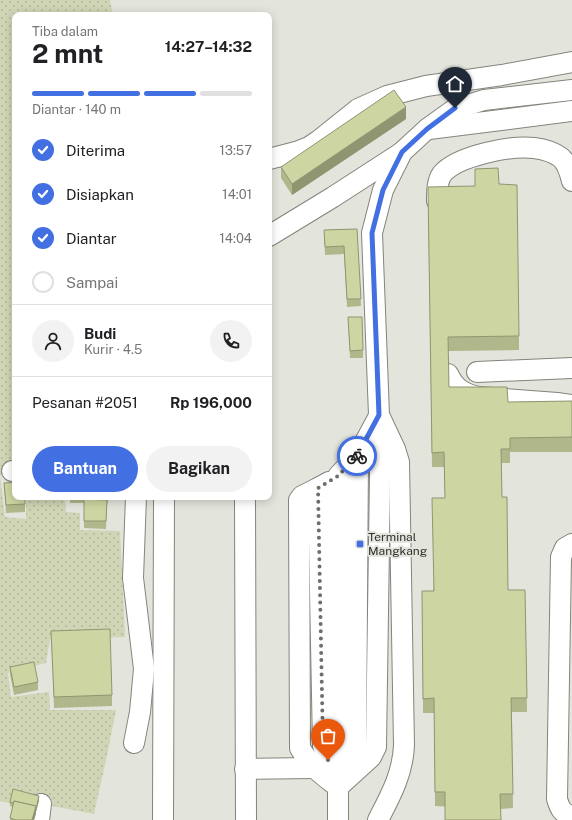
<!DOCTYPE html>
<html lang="id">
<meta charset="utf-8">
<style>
body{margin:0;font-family:"Public Sans",sans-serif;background:#f2f2f2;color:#202124;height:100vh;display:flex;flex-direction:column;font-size:15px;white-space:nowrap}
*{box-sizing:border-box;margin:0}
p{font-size:13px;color:#757577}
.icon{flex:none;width:22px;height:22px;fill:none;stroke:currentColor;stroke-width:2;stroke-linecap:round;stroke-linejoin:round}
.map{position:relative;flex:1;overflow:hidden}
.details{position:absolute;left:12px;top:12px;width:260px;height:488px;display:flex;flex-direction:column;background:#fff;border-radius:8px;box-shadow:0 2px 10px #0003}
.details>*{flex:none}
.pin{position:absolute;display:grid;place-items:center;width:34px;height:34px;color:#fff;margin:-41px -17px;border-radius:50% 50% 50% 0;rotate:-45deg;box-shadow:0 0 4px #0007}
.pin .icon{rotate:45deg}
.courier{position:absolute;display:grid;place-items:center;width:40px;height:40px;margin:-20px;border:3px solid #426fe1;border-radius:50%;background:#fff;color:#222;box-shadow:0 1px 5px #0007}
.overview em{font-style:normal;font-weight:700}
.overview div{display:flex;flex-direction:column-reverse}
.overview{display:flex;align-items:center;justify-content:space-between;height:68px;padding:0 20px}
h1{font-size:26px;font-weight:700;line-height:30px}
.bar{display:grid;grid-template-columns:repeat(4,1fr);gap:6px 4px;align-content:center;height:48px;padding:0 20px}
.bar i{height:5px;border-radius:3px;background:#e0e0e0}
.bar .active{background:#426fe1}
.bar p{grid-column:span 4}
.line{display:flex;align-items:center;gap:10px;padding:0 20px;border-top:1px solid #e0e0e0}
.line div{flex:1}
.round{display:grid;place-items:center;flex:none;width:42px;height:42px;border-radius:21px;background:#f2f2f2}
ol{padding:0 20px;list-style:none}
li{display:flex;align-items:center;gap:12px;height:44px}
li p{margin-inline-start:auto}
li .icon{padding:4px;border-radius:50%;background:#426fe1;color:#fff;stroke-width:4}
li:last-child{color:#757577}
li i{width:22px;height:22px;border:2px solid #e0e0e0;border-radius:50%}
.primary-button{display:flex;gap:8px;margin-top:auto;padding:8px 20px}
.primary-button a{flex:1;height:46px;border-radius:24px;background:#426fe1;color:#fff;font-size:16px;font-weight:700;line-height:46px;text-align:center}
.primary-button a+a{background:#f2f2f2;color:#202124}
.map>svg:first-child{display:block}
</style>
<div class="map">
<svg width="572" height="820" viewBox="0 0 572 820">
<defs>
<pattern id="grass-dots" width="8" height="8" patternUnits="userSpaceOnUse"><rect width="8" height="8" fill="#d0d5b5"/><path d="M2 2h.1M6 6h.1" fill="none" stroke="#b3b79c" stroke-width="1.8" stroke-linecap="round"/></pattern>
</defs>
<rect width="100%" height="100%" fill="#e3e5dc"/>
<path fill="url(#grass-dots)" d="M0 0H110L113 15H15V460L0 476 5 517 26 519V497H65L66 512 80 513V530L120 531 125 637 50 639 46 663 8 673 11 697 49 692 50 710H116L106 760 94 814 42 804 21 806 0 801Z"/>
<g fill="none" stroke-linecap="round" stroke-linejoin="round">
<defs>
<g id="minor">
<path d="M429 129 572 111"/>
<path d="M269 159 296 152 309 147 318 141 358 109 387 96 426 86 502 75 572 62"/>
<path d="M437 201C437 192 437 181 442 174 457 156 511 145 534 148 542 149 553 152 560 157 567 162 570 173 572 181"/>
<path d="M269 236 333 197 401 153"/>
<path d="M477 372 572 368"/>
<path d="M448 374C455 389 464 394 479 397L557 403 572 405"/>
<path d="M12 471H15"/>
<path d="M329 482 318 488 323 746 333 774"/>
<path d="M318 488 302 496 299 500 300 748C311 767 321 774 338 787"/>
<path d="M245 497 246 820"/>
<path d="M572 544 565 548 561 557 557 799C560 809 562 813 572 816"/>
<path d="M134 743 140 712 144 669 133 578 136 497"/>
<path d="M245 769 314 768"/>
<path d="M338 779V476L358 455"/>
<path d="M341 780 356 748 358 455 379 416"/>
<path d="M39 820 41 804"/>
<path d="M163 820 164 497"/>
<path d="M338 820V787L371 757 376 747 380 476 379 423"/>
<path d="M378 820C391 795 403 773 404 745L399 462 395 449 379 415 372 233 383 190 402 152 427 129 455 109 484 100 572 90"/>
</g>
</defs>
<use href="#minor" stroke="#83847c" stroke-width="22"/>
<use href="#minor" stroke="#fff" stroke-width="20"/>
</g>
<g fill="#b0b78b">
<path d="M406 119 292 195 281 178V167Z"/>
<path d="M475 169 499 184 519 336V350L448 351 449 387 508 402 572 401V452H510V463H501L502 497 508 590H525L527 712H512L513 808 500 809 435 806 434 713H423L422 605 433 591 445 498 444 467H432L428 201 475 186Z"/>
<path d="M357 229 361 306 347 307 344 254 325 255 324 230Z"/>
<path d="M348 317 363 350V358H350Z"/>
<path d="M4 483 25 504V512L6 513Z"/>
<path d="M70 497H108V503H107L106 529 84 528V503H70Z"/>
<path d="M51 631 112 695V706L54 708Z"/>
<path d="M10 667 38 682V690L14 695 10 674Z"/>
<path d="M39 800 34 820H10L13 807 10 806V802Z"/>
</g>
<g fill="#909571">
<path d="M406 107V119L292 195V184Z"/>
<path d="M39 796V800L36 812V809Z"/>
<path d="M36 806V814L34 820H32Z"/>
</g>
<g fill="#cdd5a2" stroke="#909571">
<path d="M394 90 406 107 292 184 281 167Z"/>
<path d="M498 168 499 184 517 185 519 336 448 337 449 387H507L508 402 572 401V437L510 438V449H501L502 497H507L508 590H525L527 698H511L513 794H500L501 820H445V792H435L434 698 423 699 422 591H434L432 498H445L444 452 432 453 428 187 475 186V169Z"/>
<path d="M357 229 361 299H347L344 246 325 247 324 230Z"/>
<path d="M348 317H362L363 350 350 351Z"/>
<path d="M15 482V497H25V504L6 505 4 483Z"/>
<path d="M84 499 107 500 106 521H84Z"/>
<path d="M110 629 112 695 54 697 51 631Z"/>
<path d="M34 662 38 682 14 687 10 667Z"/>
<path d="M13 789 39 796 36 809V806L14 801 13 803 10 802Z"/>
<path d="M14 801 36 806 32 820H16L10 818Z"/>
</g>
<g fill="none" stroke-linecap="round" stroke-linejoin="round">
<path stroke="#6d6f6a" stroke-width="4" stroke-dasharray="0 7.2" d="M328 760 323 746 318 488 338 476 357 456"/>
<path stroke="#426fe1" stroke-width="5" d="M357 456 379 415 372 233 383 190 402 152 427 129 455 108"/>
</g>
<rect fill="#426fe1" stroke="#e3e5dc" stroke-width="1.5" x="356" y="540" width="8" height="8" rx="2"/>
<g text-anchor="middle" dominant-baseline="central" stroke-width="4" stroke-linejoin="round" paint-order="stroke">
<g font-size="12" fill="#2e2f2c" stroke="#e3e5dc" text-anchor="start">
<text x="368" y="537">Terminal<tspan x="368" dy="14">Mangkang</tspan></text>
</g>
</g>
</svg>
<div class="pin" style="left:328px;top:760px;background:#ea580c"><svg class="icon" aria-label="bag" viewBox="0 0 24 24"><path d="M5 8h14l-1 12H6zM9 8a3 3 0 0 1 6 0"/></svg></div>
<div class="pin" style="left:455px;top:108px;background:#1f2937"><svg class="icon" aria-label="home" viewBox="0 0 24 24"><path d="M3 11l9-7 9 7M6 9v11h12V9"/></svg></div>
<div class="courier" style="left:357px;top:456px"><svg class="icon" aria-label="bike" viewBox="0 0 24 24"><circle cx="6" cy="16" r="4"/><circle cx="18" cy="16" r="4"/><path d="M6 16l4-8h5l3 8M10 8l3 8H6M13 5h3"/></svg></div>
<section class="details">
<div class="overview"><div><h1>2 mnt</h1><p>Tiba dalam</p></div><em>14:27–14:32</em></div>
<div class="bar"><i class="active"></i><i class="active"></i><i class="active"></i><i></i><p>Diantar · 140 m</p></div>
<ol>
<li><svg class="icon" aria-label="check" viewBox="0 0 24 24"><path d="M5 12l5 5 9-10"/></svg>Diterima<p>13:57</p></li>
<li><svg class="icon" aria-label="check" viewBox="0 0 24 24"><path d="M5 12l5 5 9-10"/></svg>Disiapkan<p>14:01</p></li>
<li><svg class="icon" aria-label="check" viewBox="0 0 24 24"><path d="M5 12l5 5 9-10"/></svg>Diantar<p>14:04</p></li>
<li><i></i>Sampai</li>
</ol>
<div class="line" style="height:72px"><a class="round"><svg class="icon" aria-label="person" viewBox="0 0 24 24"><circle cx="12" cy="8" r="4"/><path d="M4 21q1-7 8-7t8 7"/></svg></a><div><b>Budi</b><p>Kurir · 4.5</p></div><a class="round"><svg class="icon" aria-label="phone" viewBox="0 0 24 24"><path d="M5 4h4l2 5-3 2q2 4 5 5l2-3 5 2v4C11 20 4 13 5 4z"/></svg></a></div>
<div class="line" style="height:52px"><div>Pesanan #2051</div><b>Rp 196,000</b></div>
<div class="primary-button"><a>Bantuan</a><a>Bagikan</a></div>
</section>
</div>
